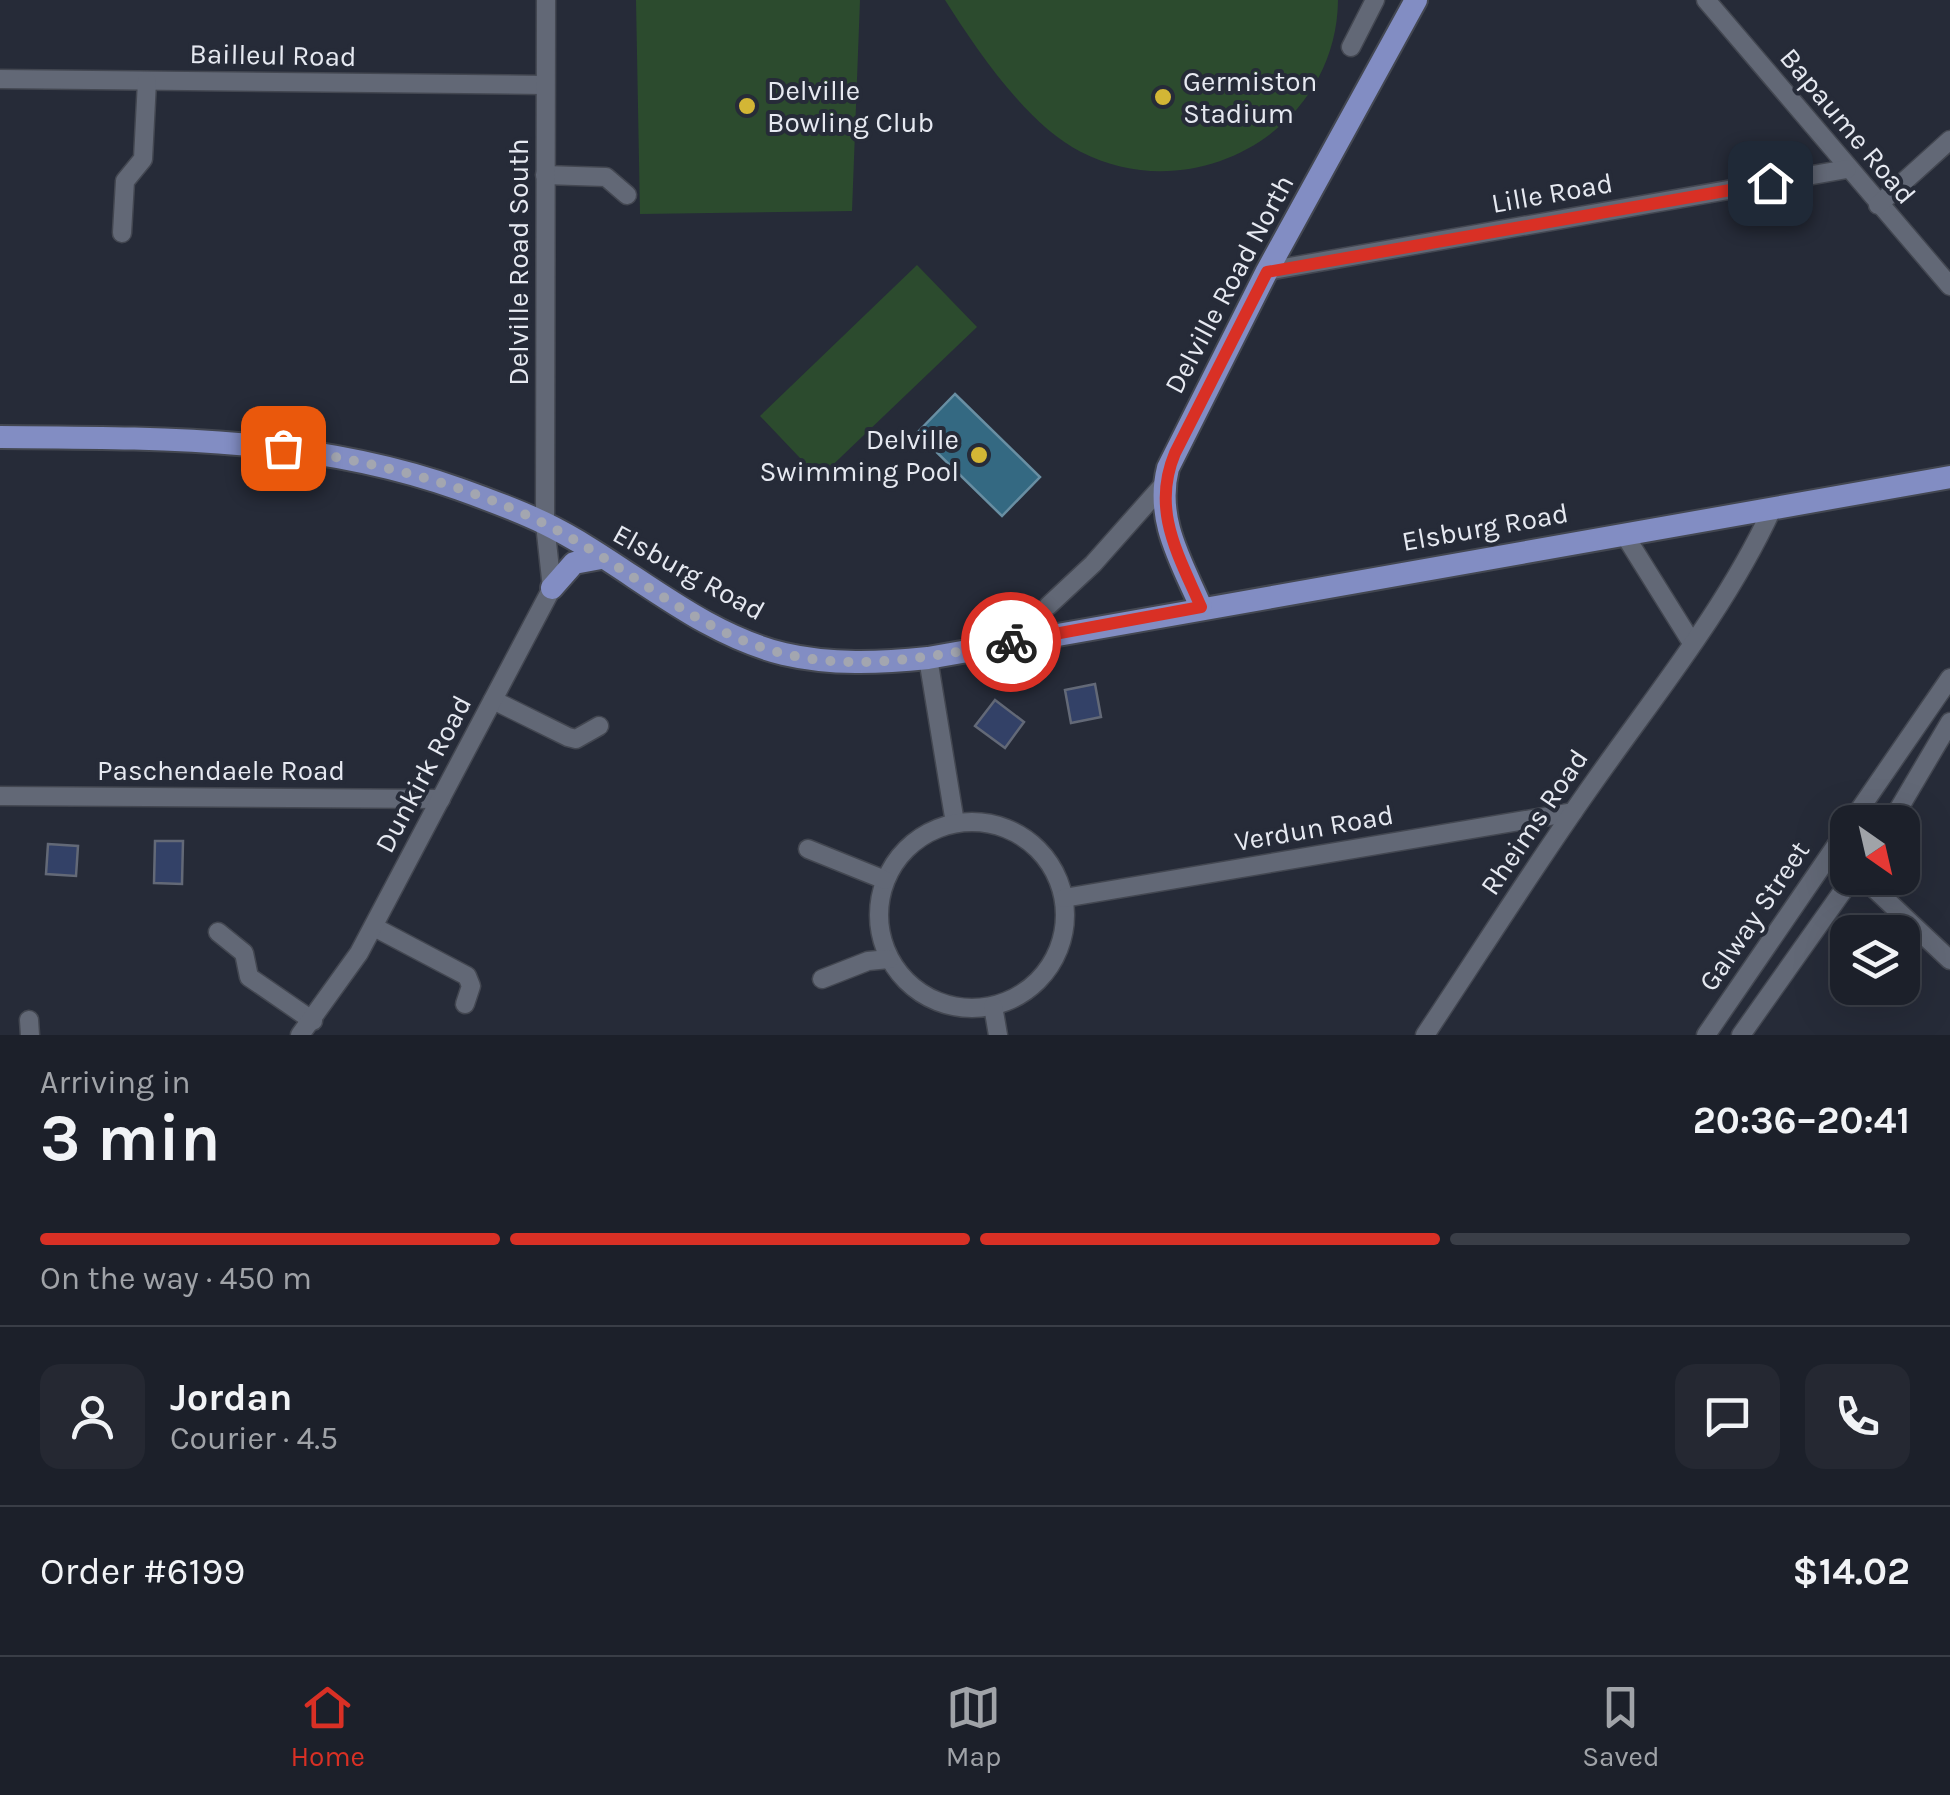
<!DOCTYPE html>
<meta charset="utf-8">
<style>
body{margin:0;font-family:Karla,sans-serif;background:#252832;color:#f1f3f6;height:100vh;display:flex;flex-direction:column;font-size:38px;white-space:nowrap}
*{box-sizing:border-box;margin:0}
p{font-size:32px;color:#a0a3a8}
.icon{flex:none;width:55px;height:55px;fill:none;stroke:currentColor;stroke-width:2;stroke-linecap:round;stroke-linejoin:round}
.map{position:relative;height:1035px;overflow:hidden}
.sheet{display:flex;flex-direction:column;background:#1c202a;flex:1}
.sheet>*{flex:none}
.needle{width:65px;rotate:146deg}
.fabs{position:absolute;left:1830px;top:805px;display:grid;gap:20px}
.fabs a{display:grid;place-items:center;width:90px;height:90px;border-radius:20px;background:#1c202a;box-shadow:0 10px 40px #0002,0 0 0 2px #3a3e47;font-size:50px}
.pin{position:absolute;display:grid;place-items:center;width:85px;height:85px;color:#fff;margin:-42px;border-radius:20px;box-shadow:0 5px 15px #0006}
.courier{position:absolute;display:grid;place-items:center;width:100px;height:100px;margin:-50px;border:8px solid #d93025;border-radius:50%;background:#fff;color:#222;box-shadow:0 2px 12px #0007}
.overview em{font-style:normal;font-weight:700}
.overview div{display:flex;flex-direction:column-reverse}
.overview{display:flex;align-items:center;justify-content:space-between;height:170px;padding:0 40px}
h1{font-size:65px;font-weight:700;line-height:75px}
.bar{display:grid;grid-template-columns:repeat(4,1fr);gap:15px 10px;align-content:center;height:120px;padding:0 40px}
.bar i{height:12px;border-radius:8px;background:#3a3e47}
.bar .current{background:#d93025}
.bar p{grid-column:span 4}
.line{display:flex;align-items:center;gap:25px;padding:0 40px;border-top:2px solid #3a3e47}
.line div{flex:1}
.round{display:grid;place-items:center;flex:none;width:105px;height:105px;border-radius:20px;background:#252832}
.tab-bar{display:flex;justify-content:space-around;align-items:center;height:140px;border-top:2px solid #3a3e47;background:#1c202a;font-size:28px;color:#a0a3a8}
.tab-bar a{display:grid;justify-items:center;gap:5px}
.tab-bar .current{color:#d93025}
.map>svg:first-child{display:block}
</style>
<div class="map">
<svg width="1950" height="1035" viewBox="0 0 1950 1035">
<rect width="100%" height="100%" fill="#262b38"/>
<g fill="#2c4b2e">
<path d="M636 0H860L852 211 640 214Z"/>
<path d="M945 0H1338C1337 130 1194 210 1081 152 1027 125 977 50 945 0Z"/>
<path d="M917 265 977 327 819 478 760 416Z"/>
</g>
<path fill="#346982" stroke="#698fa3" stroke-width="2.5" d="M955 394 1040 477 1002 516 917 433Z"/>
<g fill="#334167" stroke="#636977" stroke-width="2.5">
<path d="M1095 684 1101 717 1071 723 1065 690Z"/>
<path d="M995 700 1024 722 1005 748 975 726Z"/>
<path d="M155 841H183L182 884 154 883Z"/>
<path d="M48 844 78 846 76 876 46 874Z"/>
</g>
<g fill="none" stroke-linecap="round" stroke-linejoin="round">
<defs>
<g id="minor">
<path d="M1706 0 1950 286"/>
<path d="M1351 47 1375 0"/>
<path d="M0 79 545 85"/>
<path d="M545 175 606 177 627 195"/>
<path d="M1878 205 1950 140"/>
<path d="M122 233 125 181 143 159 147 81"/>
<path d="M1267 271 1847 169"/>
<path d="M1624 534 1692 643"/>
<path d="M1048 606 1093 564 1164 484"/>
<path d="M928 658 955 823"/>
<path d="M493 700 568 737 576 739 599 726"/>
<path d="M0 796 441 799"/>
<circle cx="972" cy="915" r="93"/>
<path d="M1851 822 1950 678"/>
<path d="M1891 822 1950 722"/>
<path d="M808 849 885 880"/>
<path d="M1863 878 1950 960"/>
<path d="M1064 898 1573 812"/>
<path d="M374 927 467 976 471 986 465 1004"/>
<path d="M218 932 244 953 249 977 313 1021"/>
<path d="M822 979 868 961 889 959"/>
<path d="M993 1006 998 1035"/>
<path d="M29 1020 30 1035"/>
<path d="M300 1035 359 953 552 588 545 524 546 0"/>
<path d="M1425 1035C1481 951 1535 865 1594 782 1656 694 1727 607 1772 509"/>
<path d="M1706 1035 1848 828"/>
<path d="M1741 1035 1852 878"/>
</g>
<g id="major">
<path d="M0 437C155 438 311 436 459 489 487 499 517 510 544 523 625 562 694 632 784 654 831 665 880 663 928 658L1950 477"/>
<path d="M552 588 574 563 601 558"/>
<path d="M1201 607C1181 561 1155 519 1168 468L1267 271 1416 0"/>
</g>
</defs>
<use href="#minor" stroke="#434751" stroke-width="21"/>
<use href="#major" stroke="#434751" stroke-width="26"/>
<use href="#minor" stroke="#626876" stroke-width="18"/>
<use href="#major" stroke="#828dc3" stroke-width="22"/>
</g>
<g fill="none" stroke-linecap="round" stroke-linejoin="round">
<path stroke="#a3a6b0" stroke-width="10" stroke-dasharray="0 18" d="M283 448C372 462 464 483 545 524 625 563 695 633 785 654 861 672 936 656 1011 642"/>
<path stroke="#d93025" stroke-width="12" d="M1011 642 1201 607C1178 554 1151 510 1175 453L1267 272 1770 183"/>
</g>
<g fill="#d3b635" stroke="#262b38" stroke-width="4">
<circle cx="1163" cy="97" r="10"/>
<circle cx="747" cy="106" r="10"/>
<circle cx="979" cy="455" r="10"/>
</g>
<g text-anchor="middle" dominant-baseline="central" stroke-width="8" stroke-linejoin="round" paint-order="stroke">
<g font-size="28" fill="#e6e9f1" stroke="#262b38">
<text transform="translate(273 55) rotate(1)">Bailleul Road</text>
<text transform="translate(1848 126) rotate(50)">Bapaume Road</text>
<text transform="translate(1552 193) rotate(-10)">Lille Road</text>
<text transform="translate(518 262) rotate(-90)">Delville Road South</text>
<text transform="translate(1229 284) rotate(-62)">Delville Road North</text>
<text transform="translate(1485 527) rotate(-10)">Elsburg Road</text>
<text transform="translate(689 572) rotate(29)">Elsburg Road</text>
<text x="221" y="770">Paschendaele Road</text>
<text transform="translate(423 774) rotate(-62)">Dunkirk Road</text>
<text transform="translate(1534 822) rotate(-56)">Rheims Road</text>
<text transform="translate(1314 828) rotate(-10)">Verdun Road</text>
<text transform="translate(1754 916) rotate(-56)">Galway Street</text>
</g>
<g font-size="28" fill="#e6e9f1" stroke="#262b38" text-anchor="start">
<text x="1183" y="81">Germiston<tspan x="1183" dy="32">Stadium</tspan></text>
<text x="767" y="90">Delville<tspan x="767" dy="32">Bowling Club</tspan></text>
<text x="959" y="439" text-anchor="end">Delville<tspan x="959" dy="32">Swimming Pool</tspan></text>
</g>
</g>
</svg>
<div class="fabs">
<a><svg class="needle" viewBox="-14 -14 28 28"><path d="M0-13l5 13h-10z" fill="#e53935"/><path d="M0 13l5-13h-10z" fill="#a0a3a8"/></svg></a>
<a><svg class="icon" aria-label="layers" viewBox="0 0 24 24"><path d="M12 4l9 5-9 5-9-5zM3 14l9 5 9-5"/></svg></a>
</div>
<div class="pin" style="left:283px;top:448px;background:#ea580c"><svg class="icon" aria-label="bag" viewBox="0 0 24 24"><path d="M5 8h14l-1 12H6zM9 8a3 3 0 0 1 6 0"/></svg></div>
<div class="pin" style="left:1770px;top:183px;background:#1f2937"><svg class="icon" aria-label="home" viewBox="0 0 24 24"><path d="M3 11l9-7 9 7M6 9v11h12V9"/></svg></div>
<div class="courier" style="left:1011px;top:642px"><svg class="icon" aria-label="bike" viewBox="0 0 24 24"><circle cx="6" cy="16" r="4"/><circle cx="18" cy="16" r="4"/><path d="M6 16l4-8h5l3 8M10 8l3 8H6M13 5h3"/></svg></div>
</div>
<section class="sheet">
<div class="overview"><div><h1>3 min</h1><p>Arriving in</p></div><em>20:36–20:41</em></div>
<div class="bar"><i class="current"></i><i class="current"></i><i class="current"></i><i></i><p>On the way · 450 m</p></div>
<div class="line" style="height:180px"><a class="round"><svg class="icon" aria-label="person" viewBox="0 0 24 24"><circle cx="12" cy="8" r="4"/><path d="M4 21q1-7 8-7t8 7"/></svg></a><div><b>Jordan</b><p>Courier · 4.5</p></div><a class="round"><svg class="icon" aria-label="chat" viewBox="0 0 24 24"><path d="M4 5h16v11H9l-5 4z"/></svg></a><a class="round"><svg class="icon" aria-label="phone" viewBox="0 0 24 24"><path d="M5 4h4l2 5-3 2q2 4 5 5l2-3 5 2v4C11 20 4 13 5 4z"/></svg></a></div>
<div class="line" style="height:130px"><div>Order #6199</div><b>$14.02</b></div>
</section>
<nav class="tab-bar">
<a class="current"><svg class="icon" aria-label="home" viewBox="0 0 24 24"><path d="M3 11l9-7 9 7M6 9v11h12V9"/></svg>Home</a>
<a><svg class="icon" aria-label="map" viewBox="0 0 24 24"><path d="M3 6l6-2 6 2 6-2v14l-6 2-6-2-6 2zM9 4v14M15 6v14"/></svg>Map</a>
<a><svg class="icon" aria-label="saved" viewBox="0 0 24 24"><path d="M7 4h10v16l-5-4-5 4z"/></svg>Saved</a>
</nav>
